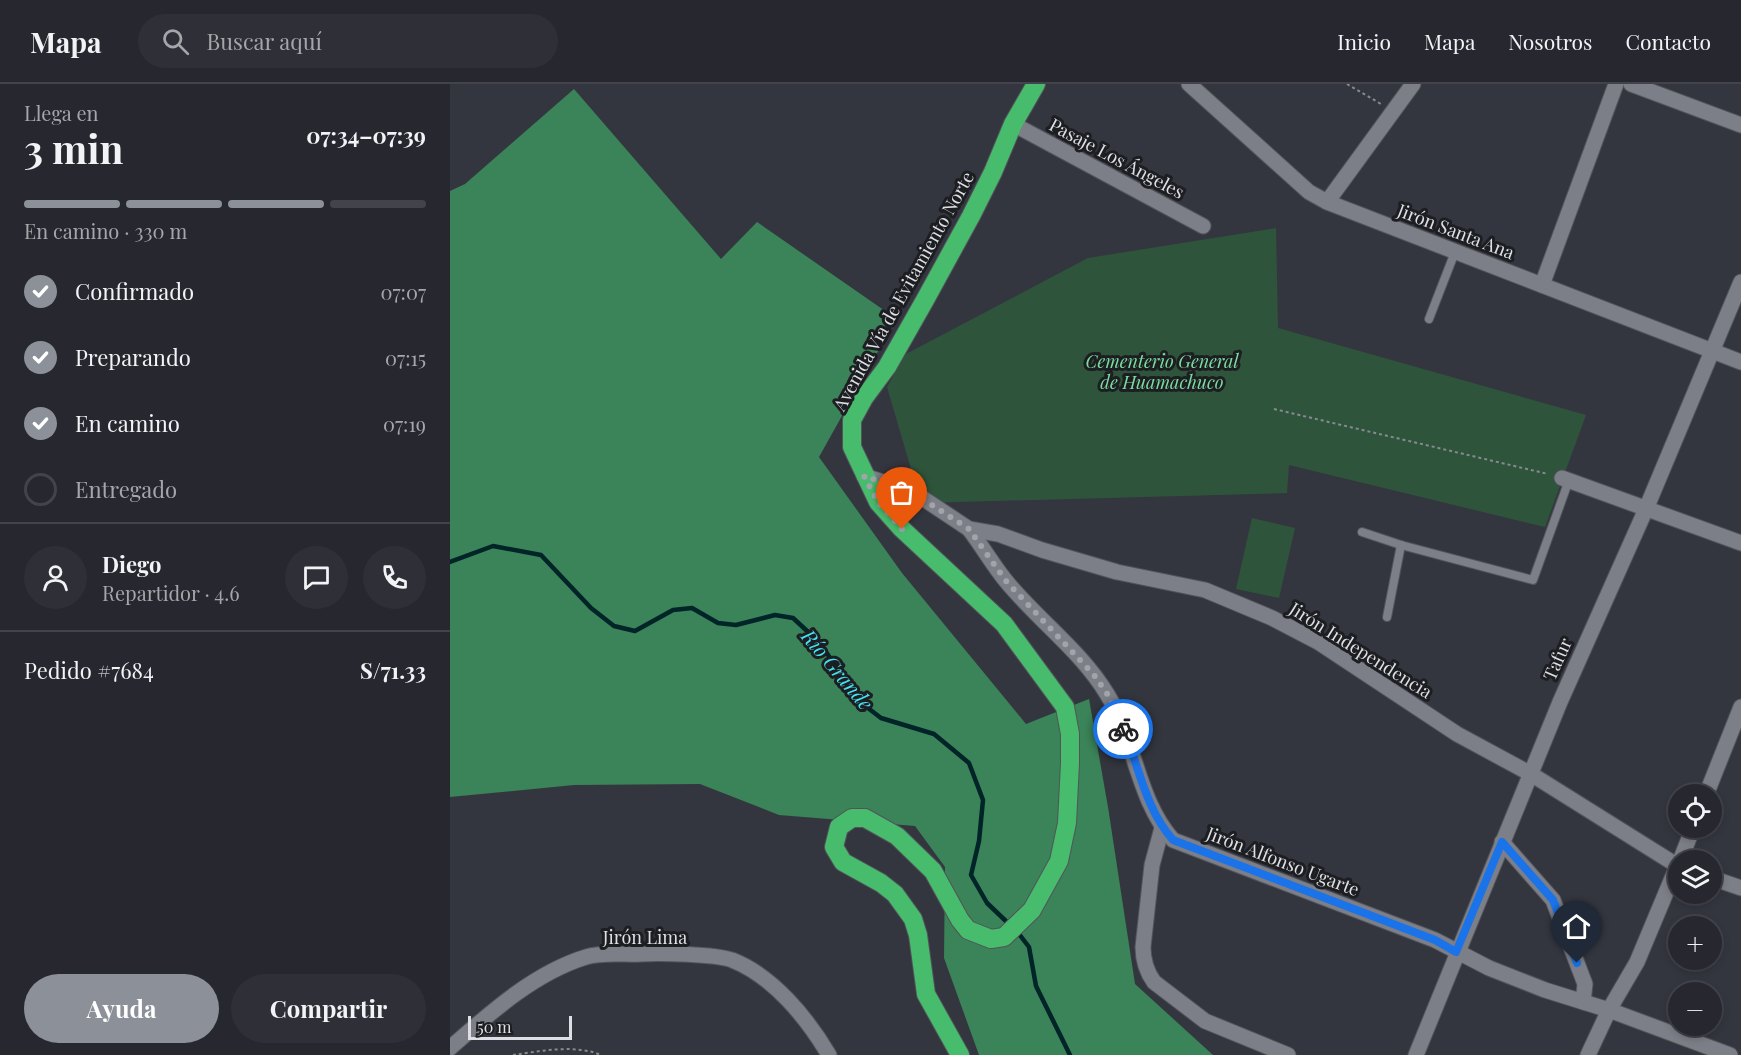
<!DOCTYPE html>
<html lang="es">
<meta charset="utf-8">
<style>
body{margin:0;font-family:"Playfair Display",serif;background:#2f3037;color:#f1f3f6;height:100vh;display:flex;flex-direction:column;font-size:22px;white-space:nowrap}
*{box-sizing:border-box;margin:0}
p{font-size:20px;color:#a4a6aa}
.icon{flex:none;width:33px;height:33px;fill:none;stroke:currentColor;stroke-width:2;stroke-linecap:round;stroke-linejoin:round}
.map{position:relative;flex:1;overflow:hidden}
.panel{display:flex;flex-direction:column;background:#27282f;width:450px}
.panel>*{flex:none}
.tools{position:absolute;left:1218px;top:700px;display:grid;gap:12px}
.tools a{display:grid;place-items:center;width:54px;height:54px;border-radius:50%;background:#27282f;box-shadow:0 3px 9px #0003,0 0 0 2px #43444b;font-size:30px}
.scale{position:absolute;left:18px;bottom:15px;width:104px;box-sizing:border-box;padding-left:6px;border:3px solid #dddfe4;border-top:0;font-size:16px;line-height:21px;white-space:nowrap;color:#dddfe4;-webkit-text-stroke:4px #1d1e22;paint-order:stroke}
.pin{position:absolute;display:grid;place-items:center;width:51px;height:51px;color:#fff;margin:-62px -26px;border-radius:50% 50% 50% 0;rotate:-45deg;box-shadow:0 0 6px #0007}
.pin .icon{rotate:45deg}
.courier{position:absolute;display:grid;place-items:center;width:60px;height:60px;margin:-30px;border:4px solid #1a73e8;border-radius:50%;background:#fff;color:#222;box-shadow:0 2px 8px #0007}
.overview em{font-style:normal;font-weight:700}
.overview div{display:flex;flex-direction:column-reverse}
.overview{display:flex;align-items:center;justify-content:space-between;height:102px;padding:0 24px}
h1{font-size:39px;font-weight:700;line-height:45px}
.bar{display:grid;grid-template-columns:repeat(4,1fr);gap:9px 6px;align-content:center;height:72px;padding:0 24px}
.bar i{height:8px;border-radius:4px;background:#43444b}
.bar .current{background:#8c9099}
.bar p{grid-column:span 4}
.line{display:flex;align-items:center;gap:15px;padding:0 24px;border-top:2px solid #43444b}
.line div{flex:1}
.round{display:grid;place-items:center;flex:none;width:63px;height:63px;border-radius:32px;background:#2f3037}
ol{padding:0 24px;list-style:none}
li{display:flex;align-items:center;gap:18px;height:66px}
li p{margin-inline-start:auto}
li .icon{padding:6px;border-radius:50%;background:#8c9099;color:#fff;stroke-width:4}
li:last-child{color:#a4a6aa}
li i{width:33px;height:33px;border:3px solid #43444b;border-radius:50%}
.cta{display:flex;gap:12px;margin-top:auto;padding:12px 24px}
.cta a{flex:1;height:69px;border-radius:36px;background:#8c9099;color:#fff;font-size:24px;font-weight:700;line-height:69px;text-align:center}
.cta a+a{background:#2f3037;color:#f1f3f6}
header{display:flex;align-items:center;gap:36px;box-sizing:border-box;height:84px;padding:0 30px;background:#27282f;border-bottom:2px solid #43444b}
header strong{font-size:28px}
nav{display:flex;gap:33px;margin-inline-start:auto;font-size:21px}
.search{width:420px;height:54px;background:#2f3037;display:flex;align-items:center;gap:15px;box-sizing:border-box;padding:0 21px;border-radius:33px;color:#a4a6aa;font-size:22px}
main{display:flex;flex:1;min-height:0}
.map>svg:first-child{display:block}
</style>
<header>
<strong>Mapa</strong>
<div class="search"><svg class="icon" aria-label="search" viewBox="0 0 24 24"><circle cx="10" cy="10" r="6"/><path d="M15 15l6 6"/></svg>Buscar aquí</div>
<nav><a>Inicio</a><a>Mapa</a><a>Nosotros</a><a>Contacto</a></nav>
</header>
<main>
<section class="panel">
<div class="overview"><div><h1>3 min</h1><p>Llega en</p></div><em>07:34–07:39</em></div>
<div class="bar"><i class="current"></i><i class="current"></i><i class="current"></i><i></i><p>En camino · 330 m</p></div>
<ol>
<li><svg class="icon" aria-label="check" viewBox="0 0 24 24"><path d="M5 12l5 5 9-10"/></svg>Confirmado<p>07:07</p></li>
<li><svg class="icon" aria-label="check" viewBox="0 0 24 24"><path d="M5 12l5 5 9-10"/></svg>Preparando<p>07:15</p></li>
<li><svg class="icon" aria-label="check" viewBox="0 0 24 24"><path d="M5 12l5 5 9-10"/></svg>En camino<p>07:19</p></li>
<li><i></i>Entregado</li>
</ol>
<div class="line" style="height:108px"><a class="round"><svg class="icon" aria-label="person" viewBox="0 0 24 24"><circle cx="12" cy="8" r="4"/><path d="M4 21q1-7 8-7t8 7"/></svg></a><div><b>Diego</b><p>Repartidor · 4.6</p></div><a class="round"><svg class="icon" aria-label="chat" viewBox="0 0 24 24"><path d="M4 5h16v11H9l-5 4z"/></svg></a><a class="round"><svg class="icon" aria-label="phone" viewBox="0 0 24 24"><path d="M5 4h4l2 5-3 2q2 4 5 5l2-3 5 2v4C11 20 4 13 5 4z"/></svg></a></div>
<div class="line" style="height:78px"><div>Pedido #7684</div><b>S/71.33</b></div>
<div class="cta"><a>Ayuda</a><a>Compartir</a></div>
</section>
<div class="map">
<svg width="1291" height="971" viewBox="0 0 1291 971">
<rect width="100%" height="100%" fill="#34363f"/>
<g fill="#2e553c">
<path d="M826 144 828 244 1136 331 1095 443 839 381 837 409 471 419 437 303 456 270 638 174Z"/>
<path d="M802 434 845 444 829 514 786 505Z"/>
</g>
<path fill="#3b8358" d="M124 5 271 175 307 138 438 229 431 262 369 373 452 489 576 640 639 615 658 723 685 900 763 971H529L494 874 495 783 465 742 329 731 250 700 124 701 0 713V107L15 100Z"/>
<g fill="none" stroke-linecap="round" stroke-linejoin="round">
<g stroke="#012428" stroke-width="4.5">
<path d="M0 478 43 462 91 471 141 524 164 542 185 547 223 526 242 524 268 539 286 541 325 531 343 534 368 557 414 621 431 634 484 650 519 679 533 716 529 757 521 791 537 819 559 840"/>
<path d="M566 846 579 863 586 902 620 971"/>
</g>
<defs>
<g id="lane">
<path d="M979 235 1005 168"/>
<path d="M912 448 951 461 1083 496 1119 396"/>
<path d="M937 533 951 461"/>
</g>
<g id="street">
<path d="M1181 0 1291 41"/>
<path d="M563 40 753 142"/>
<path d="M877 118 963 0"/>
<path d="M1092 201 1166 0"/>
<path d="M414 392 462 407 519 445 548 450 592 466 667 488 755 506 822 534 868 558 1007 650 1081 690 1228 782"/>
<path d="M1112 394 1291 459"/>
<path d="M519 445C532 462 543 481 556 497 588 536 631 567 657 610 685 655 687 716 723 756L985 856 1039 884 1095 906 1159 926 1280 971"/>
<path d="M1256 711 1291 623"/>
<path d="M712 744 702 781 693 863C693 876 696 887 704 898L755 937 838 971"/>
<path d="M1052 758 1103 816 1135 900 1133 918"/>
<path d="M1230 777 1243 744"/>
<path d="M1262 794 1291 804"/>
<path d="M966 971 1110 618 1196 425 1291 198"/>
<path d="M1138 971 1159 926 1187 878 1228 780"/>
</g>
<g id="secondary">
<path d="M739 0 859 108 877 118 1291 278"/>
<path d="M0 964C40 929 84 889 136 873 152 868 174 871 191 870 211 869 264 870 282 876 323 892 357 934 379 971"/>
</g>
<path id="highway" d="M510 971 476 910 468 851 463 835 445 810 431 799 393 778 384 763 389 743 402 734H415L447 752 483 787 510 836 518 846 541 855 554 853 582 826 609 777 617 739 620 679V650L615 623 554 540 452 445 428 418 402 363V336L414 314 437 283 475 216 521 132 543 88 563 40 586 0"/>
</defs>
<use href="#lane" stroke="#52545a" stroke-width="10"/>
<use href="#street" stroke="#52545a" stroke-width="17"/>
<use href="#secondary" stroke="#52545a" stroke-width="17"/>
<use href="#highway" stroke="#52545a" stroke-width="20"/>
<g stroke="#888a91" stroke-width="2" stroke-dasharray="3 3" stroke-linecap="butt">
<path d="M897 0 931 20"/>
<path d="M824 325 1098 390"/>
<path d="M63 971C91 967 125 960 151 971"/>
</g>
<use href="#lane" stroke="#7d7f88" stroke-width="8"/>
<use href="#street" stroke="#7d7f88" stroke-width="15"/>
<use href="#secondary" stroke="#7d7f88" stroke-width="15"/>
<use href="#highway" stroke="#47bc6d" stroke-width="18"/>
</g>
<g fill="none" stroke-linecap="round" stroke-linejoin="round">
<path stroke="#a2a4aa" stroke-width="6" stroke-dasharray="0 10.8" d="M452 445 428 418 414 392 462 408 519 445 556 497 644 591 658 611 673 645"/>
<path stroke="#1a73e8" stroke-width="8" d="M673 645C689 681 695 725 723 756L985 856 1006 868 1052 758 1103 816 1127 879"/>
</g>
<g text-anchor="middle" dominant-baseline="central" stroke-width="6" stroke-linejoin="round" paint-order="stroke">
<g font-size="18" fill="#dddfe4" stroke="#1d1e22">
<text transform="translate(667 74) rotate(28)">Pasaje Los Ángeles</text>
<text transform="translate(1006 147) rotate(21)">Jirón Santa Ana</text>
<text transform="translate(453 207) rotate(-61)">Avenida Vía de Evitamiento Norte</text>
<text transform="translate(911 566) rotate(32)">Jirón Independencia</text>
<text transform="translate(1107 575) rotate(-66)">Tafur</text>
<text transform="translate(833 777) rotate(21)">Jirón Alfonso Ugarte</text>
<text x="195" y="853">Jirón Lima</text>
</g>
<g font-size="18" font-style="italic" fill="#7add9f" stroke="#1d1e22">
<text x="712" y="277">Cementerio General<tspan x="712" dy="21">de Huamachuco</tspan></text>
</g>
<g font-size="20" font-style="italic" fill="#43e3f2" stroke="#1d1e22">
<text transform="translate(388 585) rotate(50)">Río Grande</text>
</g>
</g>
</svg>
<div class="tools">
<a><svg class="icon" aria-label="locate" viewBox="0 0 24 24"><circle cx="12" cy="12" r="6"/><path d="M12 2v4M12 18v4M2 12h4M18 12h4"/></svg></a>
<a><svg class="icon" aria-label="layers" viewBox="0 0 24 24"><path d="M12 4l9 5-9 5-9-5zM3 14l9 5 9-5"/></svg></a>
<a>+</a>
<a>−</a>
</div>
<div class="scale">50 m</div>
<div class="pin" style="left:452px;top:445px;background:#ea580c"><svg class="icon" aria-label="bag" viewBox="0 0 24 24"><path d="M5 8h14l-1 12H6zM9 8a3 3 0 0 1 6 0"/></svg></div>
<div class="pin" style="left:1127px;top:879px;background:#1f2937"><svg class="icon" aria-label="home" viewBox="0 0 24 24"><path d="M3 11l9-7 9 7M6 9v11h12V9"/></svg></div>
<div class="courier" style="left:673px;top:645px"><svg class="icon" aria-label="bike" viewBox="0 0 24 24"><circle cx="6" cy="16" r="4"/><circle cx="18" cy="16" r="4"/><path d="M6 16l4-8h5l3 8M10 8l3 8H6M13 5h3"/></svg></div>
</div>
</main>
